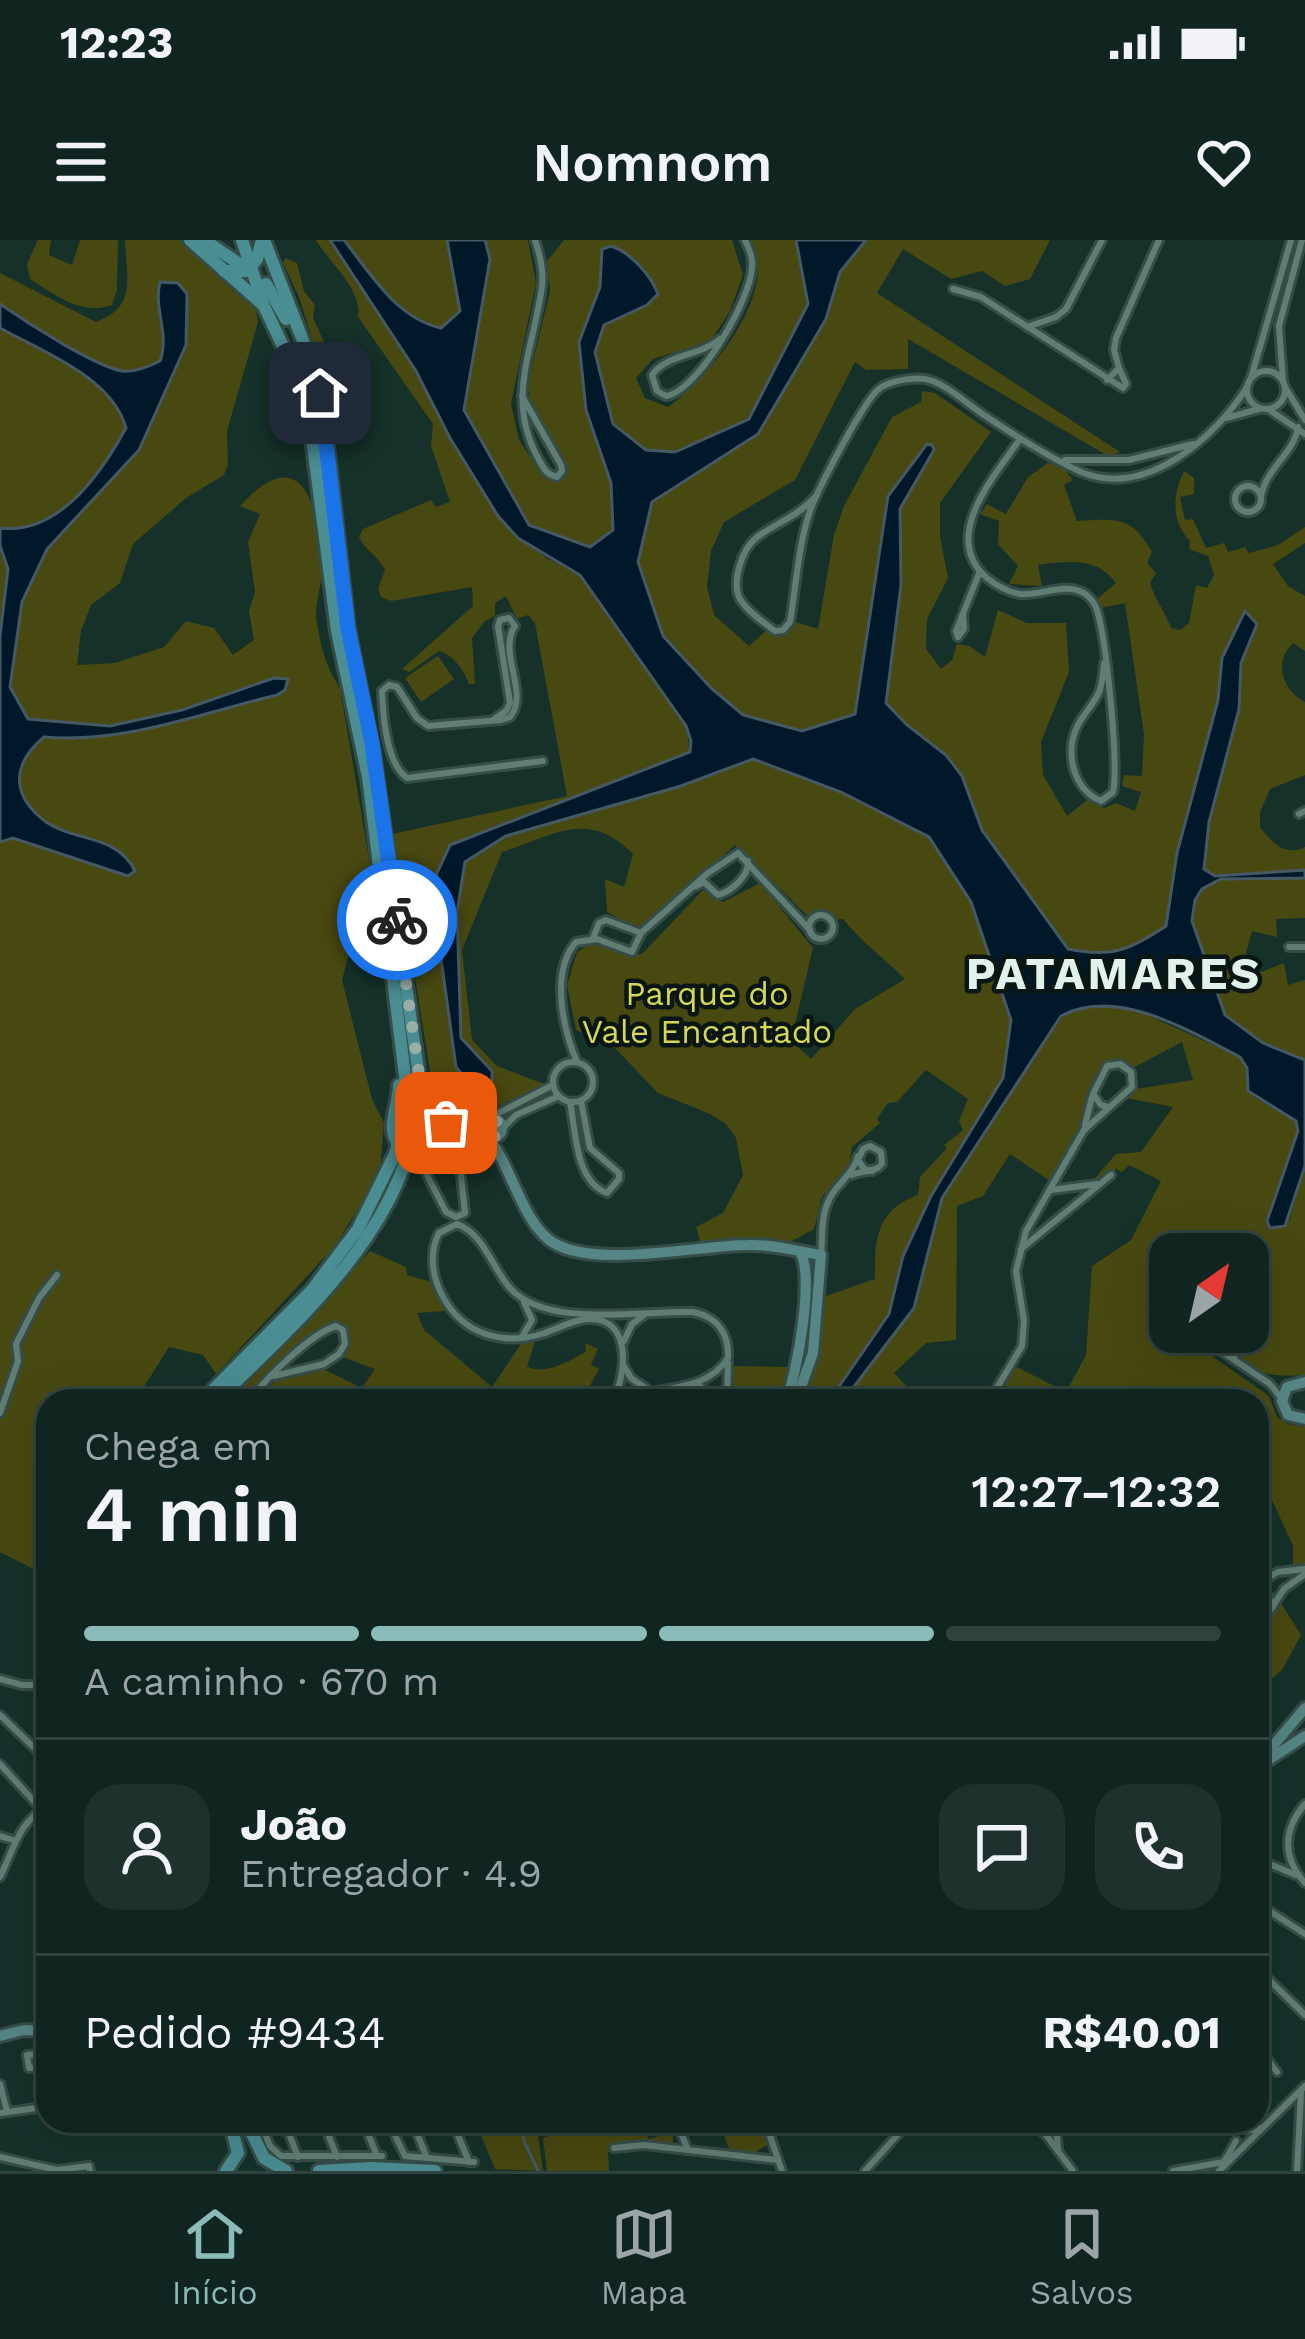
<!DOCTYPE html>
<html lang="pt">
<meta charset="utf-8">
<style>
body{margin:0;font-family:"Work Sans",sans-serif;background:#1e312d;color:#f1f3f6;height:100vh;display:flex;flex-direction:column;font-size:45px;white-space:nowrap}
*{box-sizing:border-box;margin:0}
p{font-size:39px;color:#9ca5a5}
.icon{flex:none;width:66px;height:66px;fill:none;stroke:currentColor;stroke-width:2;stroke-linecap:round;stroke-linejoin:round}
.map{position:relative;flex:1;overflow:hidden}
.side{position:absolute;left:36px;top:1149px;width:1233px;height:744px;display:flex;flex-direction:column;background:#102520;border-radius:36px;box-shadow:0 12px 48px #0002,0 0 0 3px #30423e}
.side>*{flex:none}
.needle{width:78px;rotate:34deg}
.buttons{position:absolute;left:1149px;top:993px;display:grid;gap:24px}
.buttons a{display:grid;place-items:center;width:120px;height:120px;border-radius:24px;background:#102520;box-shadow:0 12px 48px #0002,0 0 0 3px #30423e;font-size:60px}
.pin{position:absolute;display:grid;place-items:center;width:102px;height:102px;color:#fff;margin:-51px;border-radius:24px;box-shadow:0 6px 18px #0006}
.courier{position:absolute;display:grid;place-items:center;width:120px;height:120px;margin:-60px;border:9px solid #1a73e8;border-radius:50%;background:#fff;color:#222;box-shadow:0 3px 15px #0007}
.headline em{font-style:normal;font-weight:600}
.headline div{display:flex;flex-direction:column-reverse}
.headline{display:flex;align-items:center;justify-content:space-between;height:204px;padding:0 48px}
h1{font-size:78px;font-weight:600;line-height:90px}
.bar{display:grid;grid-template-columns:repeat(4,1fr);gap:18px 12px;align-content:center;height:144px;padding:0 48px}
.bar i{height:15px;border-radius:9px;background:#30423e}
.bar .active{background:#8bbbb9}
.bar p{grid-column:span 4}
.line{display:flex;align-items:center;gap:30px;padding:0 48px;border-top:3px solid #30423e}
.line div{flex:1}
.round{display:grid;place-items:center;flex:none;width:126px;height:126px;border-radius:36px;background:#1e312d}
.status{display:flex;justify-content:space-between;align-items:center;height:84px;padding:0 60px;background:#102520;direction:ltr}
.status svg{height:33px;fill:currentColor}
header{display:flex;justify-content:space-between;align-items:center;height:156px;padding:0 48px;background:#102520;font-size:54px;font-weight:600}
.tabs{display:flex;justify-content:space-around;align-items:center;height:168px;border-top:3px solid #30423e;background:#102520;font-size:33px;color:#9ca5a5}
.tabs a{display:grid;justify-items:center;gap:6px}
.tabs .active{color:#8bbbb9}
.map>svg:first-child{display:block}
</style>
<div class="status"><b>12:23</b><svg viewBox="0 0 49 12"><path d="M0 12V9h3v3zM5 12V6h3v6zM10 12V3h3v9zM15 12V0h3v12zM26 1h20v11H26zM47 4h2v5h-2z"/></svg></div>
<header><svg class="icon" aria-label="menu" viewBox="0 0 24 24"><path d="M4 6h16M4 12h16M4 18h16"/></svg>Nomnom<svg class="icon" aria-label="heart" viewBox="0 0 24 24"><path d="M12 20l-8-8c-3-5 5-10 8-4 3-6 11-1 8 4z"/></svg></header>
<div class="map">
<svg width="1305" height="1931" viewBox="0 0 1305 1931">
<rect width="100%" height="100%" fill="#15312a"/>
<g fill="#484811">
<path d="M38 0H51L49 15 72 25 80 0H118L117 50 112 65C82 76 55 55 30 39L27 24Z"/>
<path d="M125 0H184L219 38 256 70 258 82 227 191 228 224 224 235 186 258 133 304 120 343 91 365 81 391 77 425 115 423 164 407 186 381 214 388 233 415 254 400 249 371 255 352 248 302 260 274 240 266C304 195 321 272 322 330 322 345 315 361 316 377 320 404 325 426 340 448L373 642 366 651 342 740 372 859 384 883 380 933 335 1006 216 1134 203 1115 169 1107 135 1161H48V1311L37 1331 0 1312V33L96 82C138 67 126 37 125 0Z"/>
<path d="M316 0H329L416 131 450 198 498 276 546 318 580 335 686 486 690 512 450 605 461 798 457 672 465 622 506 596 681 546 753 519 841 552 929 597 971 662 1011 780 1003 838 931 956 903 1016 889 1074 829 1161H799L811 1128 823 1057 875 1039C874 1000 877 969 918 955L920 937 947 908 944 905 963 890 959 881 968 859 926 830 897 862 888 863 877 879 880 883 852 907 849 925 822 957 814 989 785 1005 763 999 701 1004 696 987 723 973 743 935 736 898 726 884 708 873 658 853 614 807 576 790 567 745 577 712 590 704 633 715 642 714 703 650 723 662 760 643 813 708 791 801 811 819 855 769 905 739C884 718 861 702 843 679L813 681 735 605 639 690 607 672 605 639 624 647 633 614C587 568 554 596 502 612L462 710 472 800 497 826 544 844 474 878 453 872 434 856 392 594 567 556 535 383 528 375 517 379 506 356 495 363V376L485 381 472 398 475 444H469C465 431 452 414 439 411L409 432 402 429 473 366 472 347 391 361 381 357 378 349 385 330C378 316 365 310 359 297L363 289 431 260 436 267 450 262 431 206 433 184 358 77C363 50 328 21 316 0Z"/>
<path d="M344 0H447L460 71 441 88C396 78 372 34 344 0Z"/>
<path d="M485 0H528L536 43 511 164 519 200 545 238 558 239 567 225 531 166 528 143 550 51 547 21 564 0H732L743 35 730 71 710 102 653 119 636 138 645 158 668 167C708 139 782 51 750 0H796L808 64 749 179 675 212 647 210 613 184 595 111 604 85 655 60 602 9 600 47 579 102 586 170 611 243 613 290 590 307 529 285 464 170 490 19Z"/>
<path d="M866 0H1050L1030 39 1005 46 982 31 951 39 903 9 877 53 1120 212 1108 216 908 99V129L866 130 855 122 795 240 724 282 711 311 707 347 714 375 749 406 767 390 779 396 788 392 795 382 818 389 834 295 844 266 892 177 921 162 922 151 935 153 991 192 940 263V296L948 338 927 379 926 409 941 429 952 420 957 404 969 406 985 417 998 370 1027 383H1066L1069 432 1041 502 1043 535 1067 576 1087 560 1104 568 1116 563 1135 571 1141 552 1122 546 1124 535 1142 536 1144 494 1125 363 1100 368 1097 359 1116 343C1097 317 1068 321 1038 325L1042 346 1009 344 1018 326 998 304 999 281 980 274 987 264 1006 274 1028 237 1048 223 1063 228 1073 240 1064 245 1077 281C1115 279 1132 275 1152 312L1147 323 1156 333 1150 343C1154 357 1165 372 1171 388L1180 390 1189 383 1196 345 1207 348 1214 335 1208 316 1189 309 1190 301C1170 280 1173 254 1184 231L1194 238V254L1180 257 1185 280 1193 279 1206 308 1224 303 1228 312 1245 307 1249 313 1278 305 1305 287V303L1273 324 1288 346 1305 356V411L1293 403C1273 423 1282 450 1305 462V535L1270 549 1260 572V587C1272 603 1285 617 1305 607V630L1214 636 1204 629 1209 582 1239 469 1241 423 1257 384 1222 418 1218 460 1178 613 1166 687C1129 710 1112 718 1068 709L982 590 962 536 946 515 907 485 886 463 901 345 900 269 934 210 888 256 856 474 802 491 743 475 712 449 663 396 638 322 652 263 758 194 826 79 839 32Z"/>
<path d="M286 18 297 23 304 51 315 65 313 78 327 108 369 159 367 164 345 151 335 132 322 131 299 57 283 23Z"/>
<path d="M438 416 454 439 421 462 405 438Z"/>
<path d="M1305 638V678L1276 679 1277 697 1252 691 1246 713 1254 735 1284 723 1288 745 1305 740V820L1263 803 1225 775 1192 682 1195 659 1202 649 1221 639Z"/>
<path d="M1082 765 1136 770 1240 817 1247 828 1254 857 1296 880 1298 891 1267 981H1289L1305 926V1135C1268 1137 1240 1136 1232 1092H1248V1014H1170V1052L1161 1070 1170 1092H1178L1269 1156 1277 1177 1288 1184 1305 1187V1325L1293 1326V1306L1268 1251 1257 1256V1161H1012L997 1150 1017 1127 1066 1152 1086 1115 1092 1026 1131 1000 1161 941 1129 925 1122 932 1116 929 1103 939H1094L1116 914 1141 912 1173 867 1126 858 1136 849 1193 840 1182 802 1131 829 1116 820 1105 822 1092 843 1077 896 1050 941 1010 914 983 956 957 966 956 1100 926 1103 894 1133 920 1161H843L914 1068 942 958 1061 776Z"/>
<path d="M370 1011 406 1027 407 1035 432 1042 445 1071 417 1073 424 1090 492 1147 521 1104 535 1101 527 1127C549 1135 567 1121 586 1112L585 1103 598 1109 591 1125 599 1129 587 1151 575 1161H253L291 1127H319L362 1148 375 1129 340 1116 347 1102 341 1086 329 1083 246 1161H229L296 1094Z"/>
<path d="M733 1126 789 1127 780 1161H749L734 1152Z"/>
<path d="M1281 1363 1301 1395 1282 1430 1257 1451V1398Z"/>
<path d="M475 1881H536L543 1931 495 1929Z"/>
<path d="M591 1881H636L649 1899 674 1891 672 1906 608 1912 609 1931H547L543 1898Z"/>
<path d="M718 1881H761L770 1903 756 1912 730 1911Z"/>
</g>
<g fill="#001829" stroke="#445964" stroke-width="3">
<path d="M330 0H344C371 34 396 78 441 88L460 71 447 0H485L490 19 464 170 529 285 590 307 613 290 611 243 586 170 579 102 600 47 602 9 611 6C630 12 651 35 658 54L647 65 604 85 595 112 613 184 646 210 675 212 749 179 808 64 796 0H866L840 32 826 79 758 194 652 262 638 322 663 396 712 449 743 475 802 491 855 474 888 256 927 204 932 205 934 210 900 269 901 345 886 463 907 485 946 515 962 536 982 590 1068 709C1112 718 1130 710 1166 686L1177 613 1218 460 1222 418 1245 371 1257 384 1241 423 1239 469 1209 582 1204 629 1215 636 1305 630V638L1221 639 1202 649 1195 660 1192 681 1225 775 1263 803 1305 820V926L1285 986 1270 988 1267 981 1298 891 1296 881 1248 851 1247 828 1240 817C1189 791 1117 746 1061 776L942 958 914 1068 843 1161H829L889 1074 903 1016 931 956 1003 838 1011 780 971 662 929 597 841 552 753 519 681 546 506 596 465 622 457 672 461 798 492 831V840L486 846 471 845 456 827 431 646 450 605 690 512 691 501 686 486 580 335 518 298 498 276 450 198 416 131Z"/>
<path d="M160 42 178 43 187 54 186 105 139 210 47 309 22 362 10 447 28 479 110 486 182 470 274 438 288 439 285 450 277 455C201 473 124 504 44 497 12 524 10 555 46 582 75 602 117 594 135 631L128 636 13 598 0 602V396L8 329 0 306V288C58 295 101 234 126 188 112 137 43 112 0 88V64C26 82 94 126 122 131 135 133 150 126 160 121 170 94 153 68 160 42Z"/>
</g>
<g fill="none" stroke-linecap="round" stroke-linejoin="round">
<path stroke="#445964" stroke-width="3" d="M521 1881 524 1901 538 1931"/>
<defs>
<g id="street">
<path d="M953 49 981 57 1123 148 1126 144 1119 128"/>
<path d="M1027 87 1056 77 1066 69 1102 0"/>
<path d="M720 99C700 116 667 114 652 135L657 151 666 156C698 151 751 59 752 27 753 17 749 9 745 0"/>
<circle cx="1266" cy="150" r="19"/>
<path d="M1251 138 1291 0"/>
<path d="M1107 140 1119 128 1114 110 1116 98 1159 0"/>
<path d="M1283 142 1279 86 1302 0"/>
<path d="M1285 147 1305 180"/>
<path d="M522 156 561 225 562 231 557 237C546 234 544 229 538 218 505 158 534 109 542 46 544 30 540 15 535 0"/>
<path d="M1271 171 1305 194"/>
<path d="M1226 178 1259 169"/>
<path d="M1020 199C996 234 939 297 987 338 997 346 1007 352 1020 354 1041 356 1065 342 1084 353 1090 357 1093 361 1096 367 1106 394 1119 525 1113 552L1101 561C1073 550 1064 511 1078 485 1084 473 1094 464 1099 452 1103 442 1103 432 1104 423"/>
<path d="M1065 220H1129L1193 204"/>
<circle cx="1248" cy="259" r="13"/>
<path d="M817 255C799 276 777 282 756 298 742 309 731 343 740 359 747 371 764 383 775 391L783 390 790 382C796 347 798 308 809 274 815 254 865 158 880 148 890 141 913 137 925 139 945 142 969 166 987 177 1017 197 1048 217 1081 232 1146 259 1216 197 1247 147"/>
<path d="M1261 256C1266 228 1294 214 1298 187"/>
<path d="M958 397 956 391 980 331"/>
<path d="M958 397 964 389 963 375"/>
<path d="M493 480 506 471 510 463 498 386 500 380 509 378 515 386C497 413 530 453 510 477L501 480 428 486 417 478 397 447 389 445 382 451C383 476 386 523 407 538L543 521"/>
<path d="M1299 574 1305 571"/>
<path d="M696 646 704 642 718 655C732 651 749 636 748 621"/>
<circle cx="821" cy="687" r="12"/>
<path d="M593 698 599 683 606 680 641 693"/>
<path d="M1289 707H1305"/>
<circle cx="573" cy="842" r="20"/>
<path d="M577 822C563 789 550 732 576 702L597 699 632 712 641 693 708 633 738 613 810 690"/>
<path d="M570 862C576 892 575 941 607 953L619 939V933L590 908 581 861"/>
<path d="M489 878 553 845"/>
<path d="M1085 885 1092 857"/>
<path d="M501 890 516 875 559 856"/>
<path d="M427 935 446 972 456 977 465 973 459 917"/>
<path d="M852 935C862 930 875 933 882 924L881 912 870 906 863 909 858 920 864 929 872 931"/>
<path d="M1051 950 1097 944"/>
<path d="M1021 1009 1111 935"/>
<path d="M821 1015C823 994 820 975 831 956 840 941 853 934 858 916"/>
<path d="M1170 1062 1167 1072 1170 1076"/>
<path d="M1193 1092 1270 1144 1281 1158"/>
<path d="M1226 1092 1234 1117"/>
<path d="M522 1097 532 1080 524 1062"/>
<path d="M624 1101 632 1084 644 1075"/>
<path d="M624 1126 631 1138 647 1149"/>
<path d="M699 1146 720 1161"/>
<path d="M250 1161C264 1139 312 1093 336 1086L343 1090 345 1104 339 1114 324 1124 274 1136"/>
<path d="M613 1161C626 1135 633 1079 590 1079 575 1079 559 1088 545 1093 505 1106 463 1096 442 1055 432 1036 429 1012 439 993L457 984C484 994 492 1028 510 1048 546 1089 643 1070 693 1072 718 1077 729 1094 728 1118 705 1154 660 1144 624 1161"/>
<path d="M727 1161 728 1123"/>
<path d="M967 1161 994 1151"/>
<path d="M989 1161 1022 1106 1024 1081 1016 1031 1026 991 1084 890 1132 847 1131 832 1120 824 1107 826 1093 854 1101 865 1108 867"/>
<path d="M0 1173 18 1121 16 1104 39 1058 57 1035"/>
<path d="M1257 1344 1278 1332 1305 1329"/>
<path d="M1257 1349 1268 1356 1273 1367"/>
<path d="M1257 1390 1284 1349 1305 1334"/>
<path d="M0 1439 22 1445H48"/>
<path d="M0 1475 48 1521"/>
<path d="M0 1524 41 1569"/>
<path d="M1305 1564C1283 1589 1282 1618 1305 1643"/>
<path d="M0 1596 13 1600"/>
<path d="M1257 1619 1296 1635"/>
<path d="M0 1637C14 1609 18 1582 48 1566"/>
<path d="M1257 1663 1305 1694"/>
<path d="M1257 1728 1305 1775"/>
<path d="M1257 1806 1277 1832"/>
<path d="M42 1827 29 1828 27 1815 41 1814 45 1867"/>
<path d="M0 1844 7 1871"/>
<path d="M0 1873 44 1867"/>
<path d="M260 1881 270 1906 281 1916H382"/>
<path d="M284 1881 298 1917"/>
<path d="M323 1881 337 1917"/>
<path d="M363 1881 377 1916"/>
<path d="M388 1881 405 1916 474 1922"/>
<path d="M412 1881 427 1918"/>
<path d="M452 1881 469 1922"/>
<path d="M676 1881 688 1910"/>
<path d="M765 1881 782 1931"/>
<path d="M1039 1881 1038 1888 1046 1895 1056 1892"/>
<path d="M1056 1881 1058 1910"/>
<path d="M1213 1881 1249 1890 1260 1888"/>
<path d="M1046 1895 1073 1931"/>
<path d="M614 1908 644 1905 778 1920"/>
<path d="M0 1917 57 1930 89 1926 90 1931"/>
<path d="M865 1931 910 1881"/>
<path d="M1173 1931 1224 1922 1236 1901"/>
<path d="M1219 1931 1305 1846"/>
<path d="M1297 1931 1301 1853"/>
</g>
<g id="secondary">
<path d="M419 847C433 872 458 884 487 879"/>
<circle cx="492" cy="888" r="10"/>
<path d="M487 896C511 925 521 977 548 999 586 1031 700 1005 748 1005 772 1004 797 1011 821 1015L813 1113 796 1161"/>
<path d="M411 911 441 884 487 896"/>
<path d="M1305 1142 1287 1147 1282 1161 1288 1175 1305 1179"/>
<path d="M786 1161C797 1134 815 1034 800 1012"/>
<path d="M1270 1519 1305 1496"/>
<path d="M1257 1525 1305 1468"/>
<path d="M0 1796 24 1790 48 1791"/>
</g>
<g id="primary">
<path d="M190 0 261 63"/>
<path d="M204 0 241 25"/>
<path d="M224 31H247L257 19 262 0"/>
<path d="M266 44 286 79"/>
<path d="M399 905C385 889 399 865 399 845"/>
<path d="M202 1161 312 1050 358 989 396 912 407 852 368 537 337 391 312 198 296 134 264 66 242 0"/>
<path d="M216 1161C307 1072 433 964 417 823L373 513 348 389 324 179 305 106 264 0"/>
<path d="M246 1881 264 1918 286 1931"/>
<path d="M226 1931 238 1913 230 1881"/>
<path d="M319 1931 371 1928 435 1931"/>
</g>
</defs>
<use href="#street" stroke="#364d47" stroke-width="12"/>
<use href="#secondary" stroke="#364d47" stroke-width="16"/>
<use href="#primary" stroke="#364d47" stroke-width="18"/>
<use href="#street" stroke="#607d75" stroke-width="6"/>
<use href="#secondary" stroke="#558584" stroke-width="10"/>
<use href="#primary" stroke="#4a8d92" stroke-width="12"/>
</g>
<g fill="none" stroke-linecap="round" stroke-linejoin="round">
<path stroke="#9aaea8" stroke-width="12" stroke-dasharray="0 21.6" d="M397 680 422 854C444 874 461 885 492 878L502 886 500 894 492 898 446 883"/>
<path stroke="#1a73e8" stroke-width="15" d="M320 153 348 389 372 503 397 680"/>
</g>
<g text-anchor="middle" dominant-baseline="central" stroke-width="9" stroke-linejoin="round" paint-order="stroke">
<g font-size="33" fill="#d5d759" stroke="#0a1613">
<text x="707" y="753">Parque do<tspan x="707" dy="38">Vale Encantado</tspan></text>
</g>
<g font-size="45" font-weight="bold" letter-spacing="3" fill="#e1f1ec" stroke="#0a1613">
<text x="1114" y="733">PATAMARES</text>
</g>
</g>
</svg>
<div class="buttons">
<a><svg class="needle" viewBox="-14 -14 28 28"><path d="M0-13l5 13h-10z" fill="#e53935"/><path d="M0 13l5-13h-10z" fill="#9ca5a5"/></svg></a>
</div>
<div class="pin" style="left:446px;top:883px;background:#ea580c"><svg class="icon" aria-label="bag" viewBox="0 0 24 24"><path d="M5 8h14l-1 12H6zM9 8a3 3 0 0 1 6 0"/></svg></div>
<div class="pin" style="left:320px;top:153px;background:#1f2937"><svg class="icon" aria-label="home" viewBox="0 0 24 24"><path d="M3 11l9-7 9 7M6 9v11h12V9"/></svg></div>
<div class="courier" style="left:397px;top:680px"><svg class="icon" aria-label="bike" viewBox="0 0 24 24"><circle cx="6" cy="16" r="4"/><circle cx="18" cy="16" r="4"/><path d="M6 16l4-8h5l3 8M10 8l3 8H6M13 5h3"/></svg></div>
<section class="side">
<div class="headline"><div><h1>4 min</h1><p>Chega em</p></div><em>12:27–12:32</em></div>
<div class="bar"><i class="active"></i><i class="active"></i><i class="active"></i><i></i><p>A caminho · 670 m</p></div>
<div class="line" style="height:216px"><a class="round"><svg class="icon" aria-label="person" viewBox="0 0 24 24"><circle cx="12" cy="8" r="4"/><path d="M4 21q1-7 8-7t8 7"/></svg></a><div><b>João</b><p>Entregador · 4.9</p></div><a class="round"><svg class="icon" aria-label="chat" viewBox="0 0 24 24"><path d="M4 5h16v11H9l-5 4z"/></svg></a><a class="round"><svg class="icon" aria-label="phone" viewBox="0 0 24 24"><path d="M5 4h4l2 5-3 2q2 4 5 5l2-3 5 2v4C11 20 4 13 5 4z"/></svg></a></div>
<div class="line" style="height:156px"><div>Pedido #9434</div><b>R$40.01</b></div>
</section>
</div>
<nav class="tabs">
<a class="active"><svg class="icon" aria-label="home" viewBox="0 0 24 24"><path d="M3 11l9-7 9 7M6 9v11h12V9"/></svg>Início</a>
<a><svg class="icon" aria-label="map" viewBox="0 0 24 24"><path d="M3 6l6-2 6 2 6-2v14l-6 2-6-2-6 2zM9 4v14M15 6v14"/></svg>Mapa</a>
<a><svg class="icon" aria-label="saved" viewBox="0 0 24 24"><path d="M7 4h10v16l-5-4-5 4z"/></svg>Salvos</a>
</nav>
